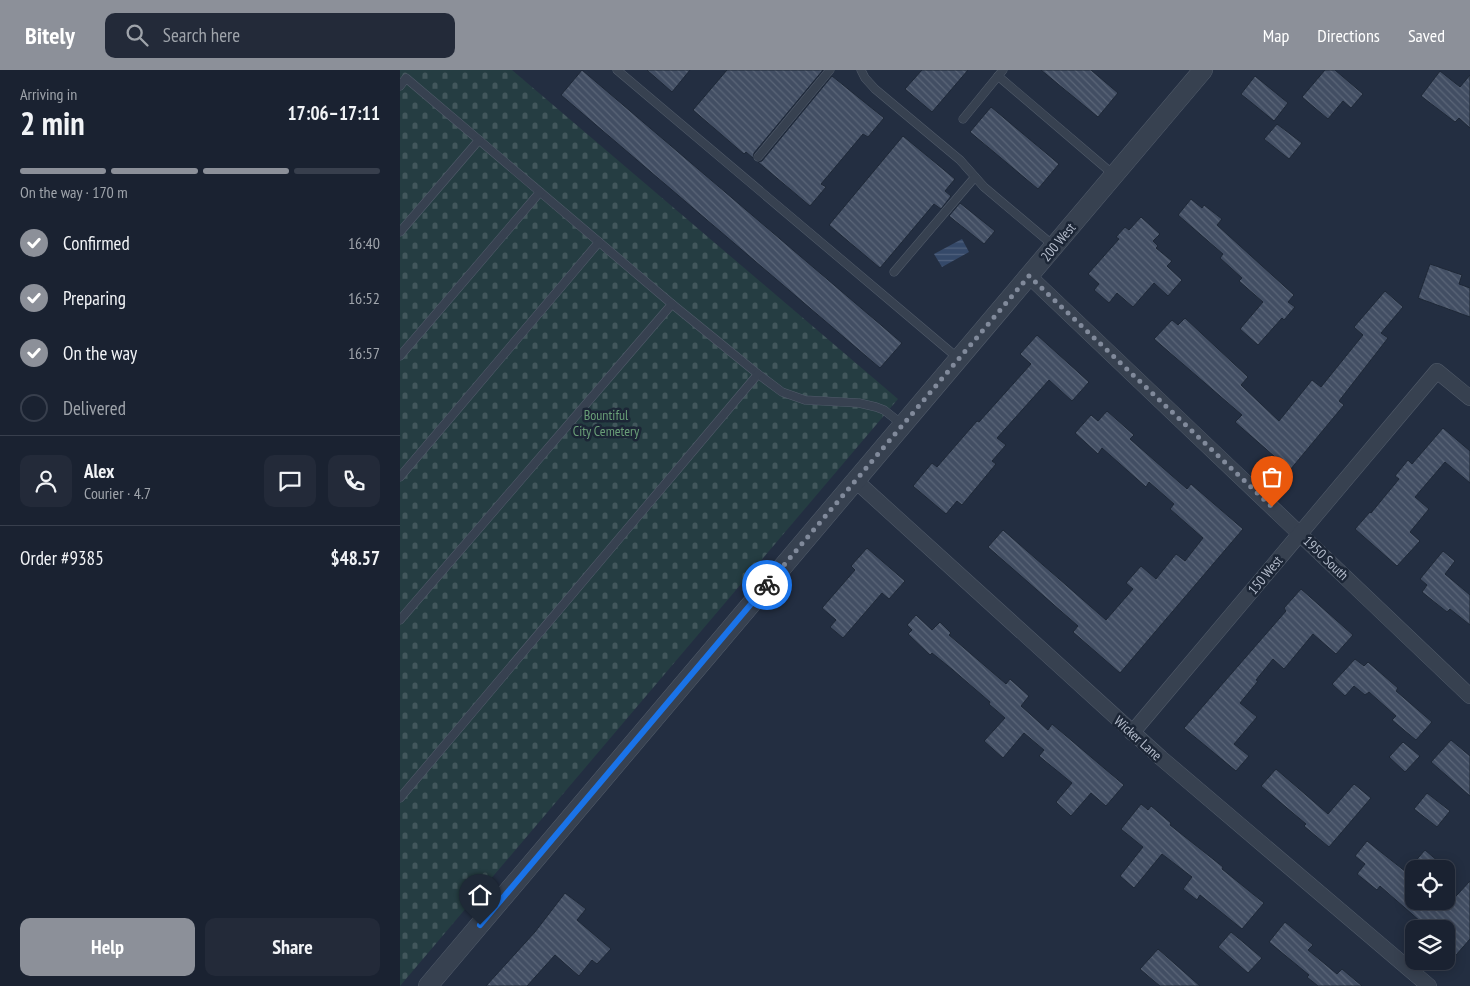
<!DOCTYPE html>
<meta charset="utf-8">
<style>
body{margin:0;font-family:"PT Sans Narrow",sans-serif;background:#232a39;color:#f1f3f6;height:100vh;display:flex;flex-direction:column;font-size:19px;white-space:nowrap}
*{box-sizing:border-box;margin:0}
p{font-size:16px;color:#9fa4ab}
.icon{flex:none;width:28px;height:28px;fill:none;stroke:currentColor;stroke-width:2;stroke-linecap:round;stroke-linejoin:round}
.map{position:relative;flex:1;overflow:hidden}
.side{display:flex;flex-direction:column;background:#1a2231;width:400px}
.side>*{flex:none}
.controls{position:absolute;left:1005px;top:790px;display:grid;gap:10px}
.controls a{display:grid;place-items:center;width:50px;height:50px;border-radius:10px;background:#1a2231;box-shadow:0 2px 12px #0003,0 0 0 1px #383f4d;font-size:25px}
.pin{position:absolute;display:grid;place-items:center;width:42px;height:42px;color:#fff;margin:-51px -21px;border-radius:50% 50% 50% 0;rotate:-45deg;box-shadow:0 0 5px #0007}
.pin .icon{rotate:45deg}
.courier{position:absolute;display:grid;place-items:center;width:50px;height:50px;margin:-25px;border:4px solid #1a73e8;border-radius:50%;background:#fff;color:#222;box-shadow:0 1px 6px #0007}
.headline em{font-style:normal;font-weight:700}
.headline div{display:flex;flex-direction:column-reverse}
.headline{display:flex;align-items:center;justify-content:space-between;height:85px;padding:0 20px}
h1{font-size:32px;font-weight:700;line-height:38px}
.bar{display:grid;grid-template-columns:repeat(4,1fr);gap:8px 5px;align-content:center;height:60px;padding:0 20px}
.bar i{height:6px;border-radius:4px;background:#383f4d}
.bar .active{background:#8c9099}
.bar p{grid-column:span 4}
.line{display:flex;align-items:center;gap:12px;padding:0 20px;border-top:1px solid #383f4d}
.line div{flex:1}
.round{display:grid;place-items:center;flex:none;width:52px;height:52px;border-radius:10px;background:#232a39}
ol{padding:0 20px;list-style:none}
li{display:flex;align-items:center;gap:15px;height:55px}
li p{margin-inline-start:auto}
li .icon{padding:5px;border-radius:50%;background:#8c9099;color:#fff;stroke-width:4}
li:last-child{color:#9fa4ab}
li i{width:28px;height:28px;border:2px solid #383f4d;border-radius:50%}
.action{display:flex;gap:10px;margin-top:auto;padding:10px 20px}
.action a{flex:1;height:58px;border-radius:10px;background:#8c9099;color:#fff;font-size:20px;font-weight:700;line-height:58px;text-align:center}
.action a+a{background:#232a39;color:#f1f3f6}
header{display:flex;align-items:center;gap:30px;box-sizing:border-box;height:70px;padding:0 25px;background:#8c9099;color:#fff}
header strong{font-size:24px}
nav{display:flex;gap:28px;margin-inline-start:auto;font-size:18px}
.search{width:350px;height:45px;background:#232a39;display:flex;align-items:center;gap:12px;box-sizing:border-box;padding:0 18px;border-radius:10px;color:#9fa4ab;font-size:19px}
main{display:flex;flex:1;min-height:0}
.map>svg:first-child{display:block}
</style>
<header>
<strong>Bitely</strong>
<div class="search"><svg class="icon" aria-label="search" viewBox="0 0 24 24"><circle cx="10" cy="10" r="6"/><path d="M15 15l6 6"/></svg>Search here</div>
<nav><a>Map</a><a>Directions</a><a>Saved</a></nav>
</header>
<main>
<section class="side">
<div class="headline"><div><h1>2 min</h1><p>Arriving in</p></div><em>17:06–17:11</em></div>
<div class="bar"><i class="active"></i><i class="active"></i><i class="active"></i><i></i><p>On the way · 170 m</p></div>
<ol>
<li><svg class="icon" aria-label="check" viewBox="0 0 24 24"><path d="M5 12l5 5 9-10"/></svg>Confirmed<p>16:40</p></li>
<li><svg class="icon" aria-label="check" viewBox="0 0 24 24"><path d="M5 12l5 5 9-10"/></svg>Preparing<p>16:52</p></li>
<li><svg class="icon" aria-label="check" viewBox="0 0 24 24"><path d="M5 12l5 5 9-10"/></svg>On the way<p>16:57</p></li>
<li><i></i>Delivered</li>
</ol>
<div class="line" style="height:90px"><a class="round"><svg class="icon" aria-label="person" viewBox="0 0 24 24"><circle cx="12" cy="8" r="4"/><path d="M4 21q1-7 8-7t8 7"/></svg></a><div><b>Alex</b><p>Courier · 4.7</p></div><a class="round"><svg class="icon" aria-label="chat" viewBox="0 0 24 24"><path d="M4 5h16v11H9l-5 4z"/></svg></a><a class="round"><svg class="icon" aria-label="phone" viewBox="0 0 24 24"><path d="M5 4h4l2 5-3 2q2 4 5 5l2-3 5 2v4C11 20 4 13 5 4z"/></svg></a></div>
<div class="line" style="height:65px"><div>Order #9385</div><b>$48.57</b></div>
<div class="action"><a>Help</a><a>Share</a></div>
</section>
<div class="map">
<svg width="1070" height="916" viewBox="0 0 1070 916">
<defs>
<pattern id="cemetery-stones" width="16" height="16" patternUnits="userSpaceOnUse" patternTransform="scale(1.25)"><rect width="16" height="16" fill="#253d42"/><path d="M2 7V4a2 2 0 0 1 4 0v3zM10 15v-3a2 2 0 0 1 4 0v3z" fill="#42575c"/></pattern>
<pattern id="water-rules" width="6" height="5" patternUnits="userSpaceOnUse" patternTransform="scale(1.25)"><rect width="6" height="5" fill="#354969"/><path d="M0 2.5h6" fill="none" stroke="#50617d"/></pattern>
<pattern id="building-back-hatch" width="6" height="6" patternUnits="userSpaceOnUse" patternTransform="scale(1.25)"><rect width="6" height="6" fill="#424e63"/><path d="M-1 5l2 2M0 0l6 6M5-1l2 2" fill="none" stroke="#5b6678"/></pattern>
</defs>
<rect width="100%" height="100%" fill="#232e41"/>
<path fill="url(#cemetery-stones)" d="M0 0H112L498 329 0 916Z"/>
<path fill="url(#water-rules)" d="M562 169 569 182 542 197 534 184Z"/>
<g fill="url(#building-back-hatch)" stroke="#1e2837">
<path d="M182 0 502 273 480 298 161 25Z"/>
<path d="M247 0H290L272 22Z"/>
<path d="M327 0H423L354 83 353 88 346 82 344 84 293 40Z"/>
<path d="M522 0H568L532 42 505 19Z"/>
<path d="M641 0H691L718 23 698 47Z"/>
<path d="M925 0H935L963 24 951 38 943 31 928 49 902 27Z"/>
<path d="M1040 1 1060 17 1070 5V58L1059 48 1055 52 1021 26Z"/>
<path d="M432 6 484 48 468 67 463 64 421 114 426 117 410 136 358 92 362 91Z"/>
<path d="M855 6 888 33 874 51 841 24Z"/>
<path d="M591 37 659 94 638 119 570 62Z"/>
<path d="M877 54 902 73 889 89 864 69Z"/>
<path d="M503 66 555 109 545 121 551 126 541 139 534 134 480 198 429 155Z"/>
<path d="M791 129 802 138 804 135 822 149 817 155 894 225 888 232 895 237 884 250 882 248 858 275 840 259 863 232 839 211 842 208 820 188 823 184 778 145Z"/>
<path d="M560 133 595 161 584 174 549 146Z"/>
<path d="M741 147 760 164 753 171 758 176 756 178 772 191 767 196 782 210 768 226 754 213 733 237 717 223 709 233 694 220 699 214 688 204 719 169 716 167 725 157 729 160Z"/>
<path d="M1030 194 1062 205 1059 214 1070 218V247L1018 228Z"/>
<path d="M985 221 1003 237 981 263 988 268 939 331 944 335 890 400 835 352 842 345 754 269 772 250 778 255 785 248 848 307 841 315 879 351 912 310 921 317 963 265 954 257Z"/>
<path d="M637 265 689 312 672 331 649 310 597 368 606 375 592 391 596 394 562 435 557 431 546 444 513 416 532 393 537 397 577 351 579 352 631 294 620 284Z"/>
<path d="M707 341 734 365 730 369 787 419 791 414 843 459 720 603 673 562 678 556 588 477 603 460 706 550 733 519 726 513 741 496 756 509 776 484 785 491 803 468 770 439 774 434 749 412 746 417 702 378 698 384 675 363 691 345 698 351Z"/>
<path d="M1043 358 1070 381V413L1045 392 1015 427 1029 439 1010 462 1020 471 997 496 955 459 970 442 971 443 999 409 995 406 1008 390 1012 394Z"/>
<path d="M467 478 505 511 489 529 482 523 443 568 430 557 436 550 422 538 455 500 451 496Z"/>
<path d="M1043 481 1055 491 1045 504 1070 525V555L1050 539 1047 542 1022 522 1027 515 1020 509Z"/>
<path d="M901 519 953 565 936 584 913 564 884 599 873 589 856 610 858 611 840 633 857 647 834 674 849 686 836 701 784 658 886 541 884 538Z"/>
<path d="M516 545 532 560 540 552 551 563 549 565 606 614 610 609 629 626 621 636 648 660 652 654 724 715 706 736 691 723 671 746 656 732 672 713 639 686 644 680 624 663 603 688 584 671 605 648 589 634 590 632 553 600 532 583 530 585 508 564 512 560 507 555Z"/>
<path d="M955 589 964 596 968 592 998 618 996 621 1032 652 1016 670 992 650 996 646 969 622 965 625 954 616 945 626 932 614Z"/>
<path d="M1051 670 1070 686V726L1031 692Z"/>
<path d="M1003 672 1020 686 1005 702 989 687Z"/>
<path d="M876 699 928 744 954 714 971 728 929 777 904 756 906 754 861 716Z"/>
<path d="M1027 723 1050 741 1037 757 1014 739Z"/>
<path d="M741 734 748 740 751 736 771 753 770 755 823 797 822 799 864 833 842 859 800 825 797 830 783 819 792 807 762 784 734 818 720 806 743 777 721 759Z"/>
<path d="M967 771 1006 802 1025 780 1047 799H1014V831H1037L1045 838 1070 811V869L1056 885 1046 877V859H1029L980 816 977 820 957 804 965 794 955 786Z"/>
<path d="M165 823 186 839 177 850 211 879 197 894 192 890 179 906 155 885 127 916H86L135 862Z"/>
<path d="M885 852 913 875 908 880 937 904 942 899 962 916H918L907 907 909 905 869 872Z"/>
<path d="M831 862 862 888 848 903 818 877Z"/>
<path d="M758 879 800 916H760L754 911 740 899Z"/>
</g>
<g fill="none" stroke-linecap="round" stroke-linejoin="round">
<defs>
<g id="service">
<path d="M217 0 559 289"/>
<path d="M461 0 465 8 475 19 560 90 584 117 654 176"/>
<path d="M598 6 714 105"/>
<path d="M0 16 6 8 272 234 358 304 382 322 405 330 459 333 476 337 484 340 503 355"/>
<path d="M563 49 603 0"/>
<path d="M358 87 430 0"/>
<path d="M0 162 79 70"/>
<path d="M494 202 575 107"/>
<path d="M0 286 140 122"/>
<path d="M0 407 199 172"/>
<path d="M0 550 272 234"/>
<path d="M0 728 358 304"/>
</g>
<g id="minor">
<path d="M629 206 1070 626"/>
<path d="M456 411 761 688 1029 916"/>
<path d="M732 663 1037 301 1070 328"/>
</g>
<path id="tertiary" d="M28 916 803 0"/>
</defs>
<use href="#service" stroke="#525c6b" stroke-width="9"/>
<use href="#minor" stroke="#525c6b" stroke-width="16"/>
<use href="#tertiary" stroke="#525c6b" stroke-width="20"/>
<use href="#service" stroke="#374150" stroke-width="8"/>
<use href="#minor" stroke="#374150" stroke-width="15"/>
<use href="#tertiary" stroke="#374150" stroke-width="19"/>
</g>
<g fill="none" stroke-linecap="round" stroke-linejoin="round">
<path stroke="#818a9b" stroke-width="5" stroke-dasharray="0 9" d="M367 515 629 206 872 437"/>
<path stroke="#1a73e8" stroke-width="6" d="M80 855 367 515"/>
</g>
<g text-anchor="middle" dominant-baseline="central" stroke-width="5" stroke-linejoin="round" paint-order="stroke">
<g font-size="14" fill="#b4bccb" stroke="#1c2636">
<text transform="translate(658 172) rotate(-50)">200 West</text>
<text transform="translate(926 488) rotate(44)">1950 South</text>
<text transform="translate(865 505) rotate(-50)">150 West</text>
<text transform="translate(738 668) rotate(42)">Wicker Lane</text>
</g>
<g font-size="14" fill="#699e77" stroke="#1c2636">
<text x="206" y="345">Bountiful<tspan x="206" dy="16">City Cemetery</tspan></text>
</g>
</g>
</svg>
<div class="controls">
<a><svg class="icon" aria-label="locate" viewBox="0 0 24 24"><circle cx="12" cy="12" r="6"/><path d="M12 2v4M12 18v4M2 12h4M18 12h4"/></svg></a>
<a><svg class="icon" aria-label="layers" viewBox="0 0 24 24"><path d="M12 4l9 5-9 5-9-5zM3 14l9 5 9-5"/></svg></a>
</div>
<div class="pin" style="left:872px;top:437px;background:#ea580c"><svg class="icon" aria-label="bag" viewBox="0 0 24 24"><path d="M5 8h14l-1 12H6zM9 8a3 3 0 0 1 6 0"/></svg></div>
<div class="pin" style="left:80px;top:855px;background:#1f2937"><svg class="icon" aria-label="home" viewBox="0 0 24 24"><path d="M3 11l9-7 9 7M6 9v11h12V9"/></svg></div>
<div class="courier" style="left:367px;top:515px"><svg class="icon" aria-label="bike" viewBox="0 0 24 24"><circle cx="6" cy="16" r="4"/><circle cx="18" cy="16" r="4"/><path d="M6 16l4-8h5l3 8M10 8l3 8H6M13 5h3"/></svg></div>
</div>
</main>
